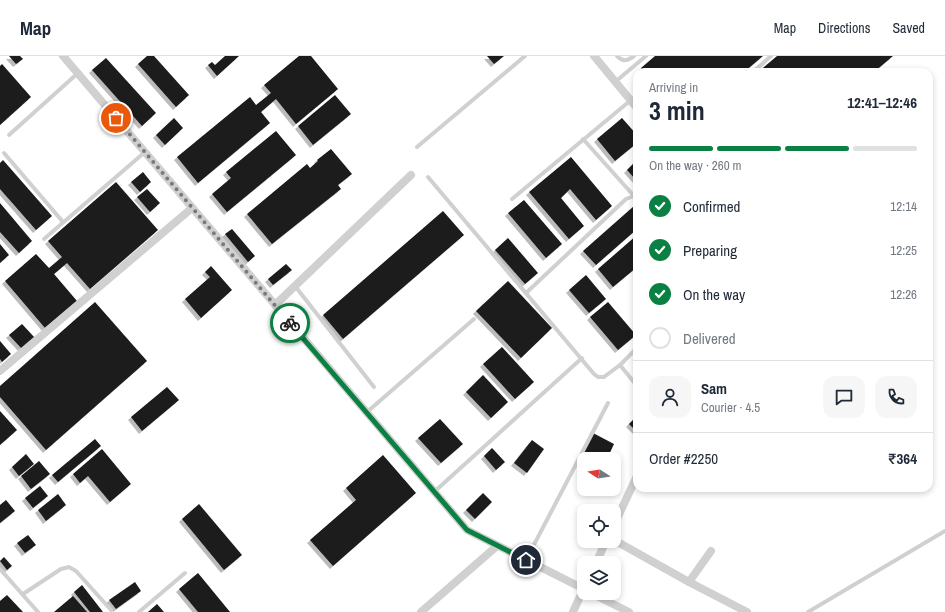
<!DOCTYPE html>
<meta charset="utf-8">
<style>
body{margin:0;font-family:"Archivo Narrow",sans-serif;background:#f6f6f7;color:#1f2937;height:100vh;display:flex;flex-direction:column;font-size:15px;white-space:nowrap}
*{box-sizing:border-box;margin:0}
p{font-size:13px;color:#747a83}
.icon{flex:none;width:22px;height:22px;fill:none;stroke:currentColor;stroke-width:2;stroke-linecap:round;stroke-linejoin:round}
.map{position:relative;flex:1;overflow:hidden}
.panel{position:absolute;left:633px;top:12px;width:300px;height:424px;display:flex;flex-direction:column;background:#fff;border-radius:12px;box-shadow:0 2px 6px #0003}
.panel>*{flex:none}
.needle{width:26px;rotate:282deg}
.fabs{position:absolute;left:577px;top:396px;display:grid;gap:8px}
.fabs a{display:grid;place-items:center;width:44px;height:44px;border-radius:8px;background:#fff;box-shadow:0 2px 6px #0003;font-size:20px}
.pin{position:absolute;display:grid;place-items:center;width:34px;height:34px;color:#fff;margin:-17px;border:2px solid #fff;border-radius:50%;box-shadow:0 1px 4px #0007}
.courier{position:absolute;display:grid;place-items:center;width:40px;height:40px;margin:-20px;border:3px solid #0b8043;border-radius:50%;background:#fff;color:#222;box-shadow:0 1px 5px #0007}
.headline em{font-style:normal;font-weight:800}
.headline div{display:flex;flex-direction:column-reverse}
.headline{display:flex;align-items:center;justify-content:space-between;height:68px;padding:0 16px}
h1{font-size:26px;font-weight:800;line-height:30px}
.bar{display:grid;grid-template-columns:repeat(4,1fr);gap:6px 4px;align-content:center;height:48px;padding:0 16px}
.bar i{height:5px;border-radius:3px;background:#e0e1e3}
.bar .selected{background:#0b8043}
.bar p{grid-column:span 4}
.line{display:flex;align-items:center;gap:10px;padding:0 16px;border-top:1px solid #e0e1e3}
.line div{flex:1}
.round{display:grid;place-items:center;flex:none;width:42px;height:42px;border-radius:12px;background:#f6f6f7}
ol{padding:0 16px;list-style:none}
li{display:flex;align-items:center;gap:12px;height:44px}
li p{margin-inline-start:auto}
li .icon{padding:4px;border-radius:50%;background:#0b8043;color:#fff;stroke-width:4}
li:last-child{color:#747a83}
li i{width:22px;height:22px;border:2px solid #e0e1e3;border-radius:50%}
header{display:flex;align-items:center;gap:24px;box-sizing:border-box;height:56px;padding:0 20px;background:#fff;border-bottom:1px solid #e0e1e3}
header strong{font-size:19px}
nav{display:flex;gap:22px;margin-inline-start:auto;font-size:14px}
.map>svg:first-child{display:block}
</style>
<header>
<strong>Map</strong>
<nav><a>Map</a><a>Directions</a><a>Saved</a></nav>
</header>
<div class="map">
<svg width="945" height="556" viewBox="0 0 945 556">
<defs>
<filter id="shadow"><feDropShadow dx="-3" dy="3" stdDeviation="0" flood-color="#0004"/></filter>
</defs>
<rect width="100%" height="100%" fill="#fff"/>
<g fill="#1a1a1a" filter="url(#shadow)">
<path d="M9 0H20L23 3 16 8Z"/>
<path d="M147 0H154L189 39 176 51 138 8Z"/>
<path d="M225 0H239L217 20 208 9 212 6 215 9Z"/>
<path d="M299 0H311L338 33 296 68 276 43 261 56 270 67 198 127 177 101 250 41 256 49 271 37 264 29Z"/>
<path d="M487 0H504L494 8Z"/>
<path d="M655 0H763L744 16H644L641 12Z"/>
<path d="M777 0H893L874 16H758Z"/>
<path d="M106 2 156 57 142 70 92 14Z"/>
<path d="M2 8 31 41 0 69V10Z"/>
<path d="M335 39 351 58 313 89 298 70Z"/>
<path d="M174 62 183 72 165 89 156 79Z"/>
<path d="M622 62 637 79V87L615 105 597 83Z"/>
<path d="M276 75 296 99 227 156 212 138 231 122 226 116Z"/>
<path d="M331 93 352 118 338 129 341 133 272 188 247 158 307 108 310 112 318 105 317 104Z"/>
<path d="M571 101 612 150 596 164 570 133 561 142 584 170 569 183 529 136Z"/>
<path d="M3 104 52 160 36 174 0 133V107Z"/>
<path d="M637 104V125L627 114Z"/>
<path d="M143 116 151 126 140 136 131 126Z"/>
<path d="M116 126 158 174 90 233 67 207 54 218 77 245 45 272 5 225 36 198 49 212 62 201 48 185Z"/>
<path d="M147 133 160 147 150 156 137 141Z"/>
<path d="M524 144 562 188 546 202 508 157Z"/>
<path d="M0 147 32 185 19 197 0 176Z"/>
<path d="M634 150 637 153V173L596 209 583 195Z"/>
<path d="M443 155 464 179 343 283 323 259Z"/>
<path d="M232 173 255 200 248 206 225 178Z"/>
<path d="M637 179V211L613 231 598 213Z"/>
<path d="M508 182 538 217 525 228 495 194Z"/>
<path d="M0 188 9 199 0 207Z"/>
<path d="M286 208 292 214 273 229 268 223Z"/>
<path d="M211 210 232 234 201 262 185 243 210 221 205 216Z"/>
<path d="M586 219 606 243 589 257 569 234Z"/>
<path d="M508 225 552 272 521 302 476 255Z"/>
<path d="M95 246 147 305 46 394 0 341V330Z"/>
<path d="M608 246 636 279 618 294 590 261Z"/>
<path d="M22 268 35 282 22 293 9 279Z"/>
<path d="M0 285 11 298 2 306 0 303Z"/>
<path d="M502 291 534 326 515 343 483 308Z"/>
<path d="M483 319 508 346 491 362 466 336Z"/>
<path d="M167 331 179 344 142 375 131 361Z"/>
<path d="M0 355 17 374 0 389Z"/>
<path d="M637 360V376L629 368Z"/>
<path d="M440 363 463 388 441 407 418 382Z"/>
<path d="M593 377 614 388 607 403H584V404L580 402Z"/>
<path d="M95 383 101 390 58 426 52 419Z"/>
<path d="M532 384 544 393 527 417 514 407Z"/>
<path d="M492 392 505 406 496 414 484 400Z"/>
<path d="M102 393 131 428 110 446 88 420 80 427 73 418Z"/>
<path d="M26 398 34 408 19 420 12 411Z"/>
<path d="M383 399 416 437 333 510 310 484 356 444 346 432Z"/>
<path d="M39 405 50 418 31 433 21 420Z"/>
<path d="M40 430 48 440 33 452 25 442Z"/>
<path d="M483 437 492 446 475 463 466 454Z"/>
<path d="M58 438 66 449 46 465 38 454Z"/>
<path d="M6 444 15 455 0 467V449Z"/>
<path d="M199 448 242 499 224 514 182 463Z"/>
<path d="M28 479 36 489 25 497 17 487Z"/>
<path d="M4 501 12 510 7 514 0 505Z"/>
<path d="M198 517 230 556H198L179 533Z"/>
<path d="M135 526 141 535 116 553 109 544Z"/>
<path d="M82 529 103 556H90L74 536Z"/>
<path d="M7 539 23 556H0V545Z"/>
<path d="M73 540 87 556H54Z"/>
<path d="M157 548 164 556H148Z"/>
</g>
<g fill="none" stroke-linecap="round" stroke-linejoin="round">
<g stroke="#d0d0d0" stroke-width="4">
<path d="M617 0C623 6 627 5 634 0"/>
<path d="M753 16 771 0"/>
<path d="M615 26 646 0"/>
<path d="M9 79 78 17"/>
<path d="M583 83 634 140"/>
<path d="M417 91 525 0"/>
<path d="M4 97 63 166"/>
<path d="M428 121 594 318 598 321H604L620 309 637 292"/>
<path d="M512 143 631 44"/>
<path d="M44 183 145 96"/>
<path d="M295 230 374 331"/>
<path d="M526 237 626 143 634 140 637 141"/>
<path d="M620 309 637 330"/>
<path d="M367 356 474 263"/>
<path d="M434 436 582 302"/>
<path d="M526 504 608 347"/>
<path d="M0 513 38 556"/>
<path d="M23 538 61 513 69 511 76 515 111 554"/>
<path d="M139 556 185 517"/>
<path d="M808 556 945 475"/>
</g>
<g stroke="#d0d0d0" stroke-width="8">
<path d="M63 0 467 474 584 533"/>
<path d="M594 0 637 52"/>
<path d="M275 249 411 119"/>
<path d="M0 315 192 152"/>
<path d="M614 469 637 420"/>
<path d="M614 484 689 526 747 556"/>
<path d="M596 507 606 485"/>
<path d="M689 526 711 495"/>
<path d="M591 537 629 556"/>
<path d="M421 556 497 490"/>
<path d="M573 556 584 532"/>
</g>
</g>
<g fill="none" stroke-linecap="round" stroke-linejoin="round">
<path stroke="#7a7a7a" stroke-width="4" stroke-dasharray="0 7.2" d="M116 62 290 267"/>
<path stroke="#0b8043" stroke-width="5" d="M290 267 467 474 526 504"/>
</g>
</svg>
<div class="fabs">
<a><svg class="needle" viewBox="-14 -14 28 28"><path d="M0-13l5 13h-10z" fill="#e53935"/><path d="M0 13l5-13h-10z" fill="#747a83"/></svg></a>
<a><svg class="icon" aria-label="locate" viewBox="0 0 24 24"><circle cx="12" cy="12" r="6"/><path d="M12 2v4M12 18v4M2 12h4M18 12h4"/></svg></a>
<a><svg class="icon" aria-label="layers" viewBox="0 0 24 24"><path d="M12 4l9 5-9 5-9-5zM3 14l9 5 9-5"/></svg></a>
</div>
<div class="pin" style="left:116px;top:62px;background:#ea580c"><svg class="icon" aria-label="bag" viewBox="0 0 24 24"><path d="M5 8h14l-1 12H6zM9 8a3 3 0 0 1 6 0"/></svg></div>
<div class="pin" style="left:526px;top:504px;background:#1f2937"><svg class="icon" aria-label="home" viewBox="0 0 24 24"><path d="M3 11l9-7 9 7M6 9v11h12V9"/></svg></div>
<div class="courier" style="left:290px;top:267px"><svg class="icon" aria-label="bike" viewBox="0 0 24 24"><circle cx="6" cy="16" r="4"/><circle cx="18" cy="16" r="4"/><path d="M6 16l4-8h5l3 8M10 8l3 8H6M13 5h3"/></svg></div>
<section class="panel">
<div class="headline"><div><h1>3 min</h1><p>Arriving in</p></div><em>12:41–12:46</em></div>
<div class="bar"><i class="selected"></i><i class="selected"></i><i class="selected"></i><i></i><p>On the way · 260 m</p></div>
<ol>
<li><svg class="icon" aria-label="check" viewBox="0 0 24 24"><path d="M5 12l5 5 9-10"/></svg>Confirmed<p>12:14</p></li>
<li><svg class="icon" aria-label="check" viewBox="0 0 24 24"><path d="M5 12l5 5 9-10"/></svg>Preparing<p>12:25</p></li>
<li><svg class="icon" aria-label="check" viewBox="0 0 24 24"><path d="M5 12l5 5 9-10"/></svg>On the way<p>12:26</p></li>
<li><i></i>Delivered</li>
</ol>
<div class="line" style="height:72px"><a class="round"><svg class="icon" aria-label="person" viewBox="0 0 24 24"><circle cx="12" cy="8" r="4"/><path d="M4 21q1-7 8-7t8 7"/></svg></a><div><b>Sam</b><p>Courier · 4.5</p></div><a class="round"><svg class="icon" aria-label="chat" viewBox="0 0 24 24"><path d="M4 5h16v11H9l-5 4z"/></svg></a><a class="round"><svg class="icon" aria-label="phone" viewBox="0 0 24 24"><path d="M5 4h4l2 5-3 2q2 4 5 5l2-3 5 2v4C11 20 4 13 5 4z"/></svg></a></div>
<div class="line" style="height:52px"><div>Order #2250</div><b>₹364</b></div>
</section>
</div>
